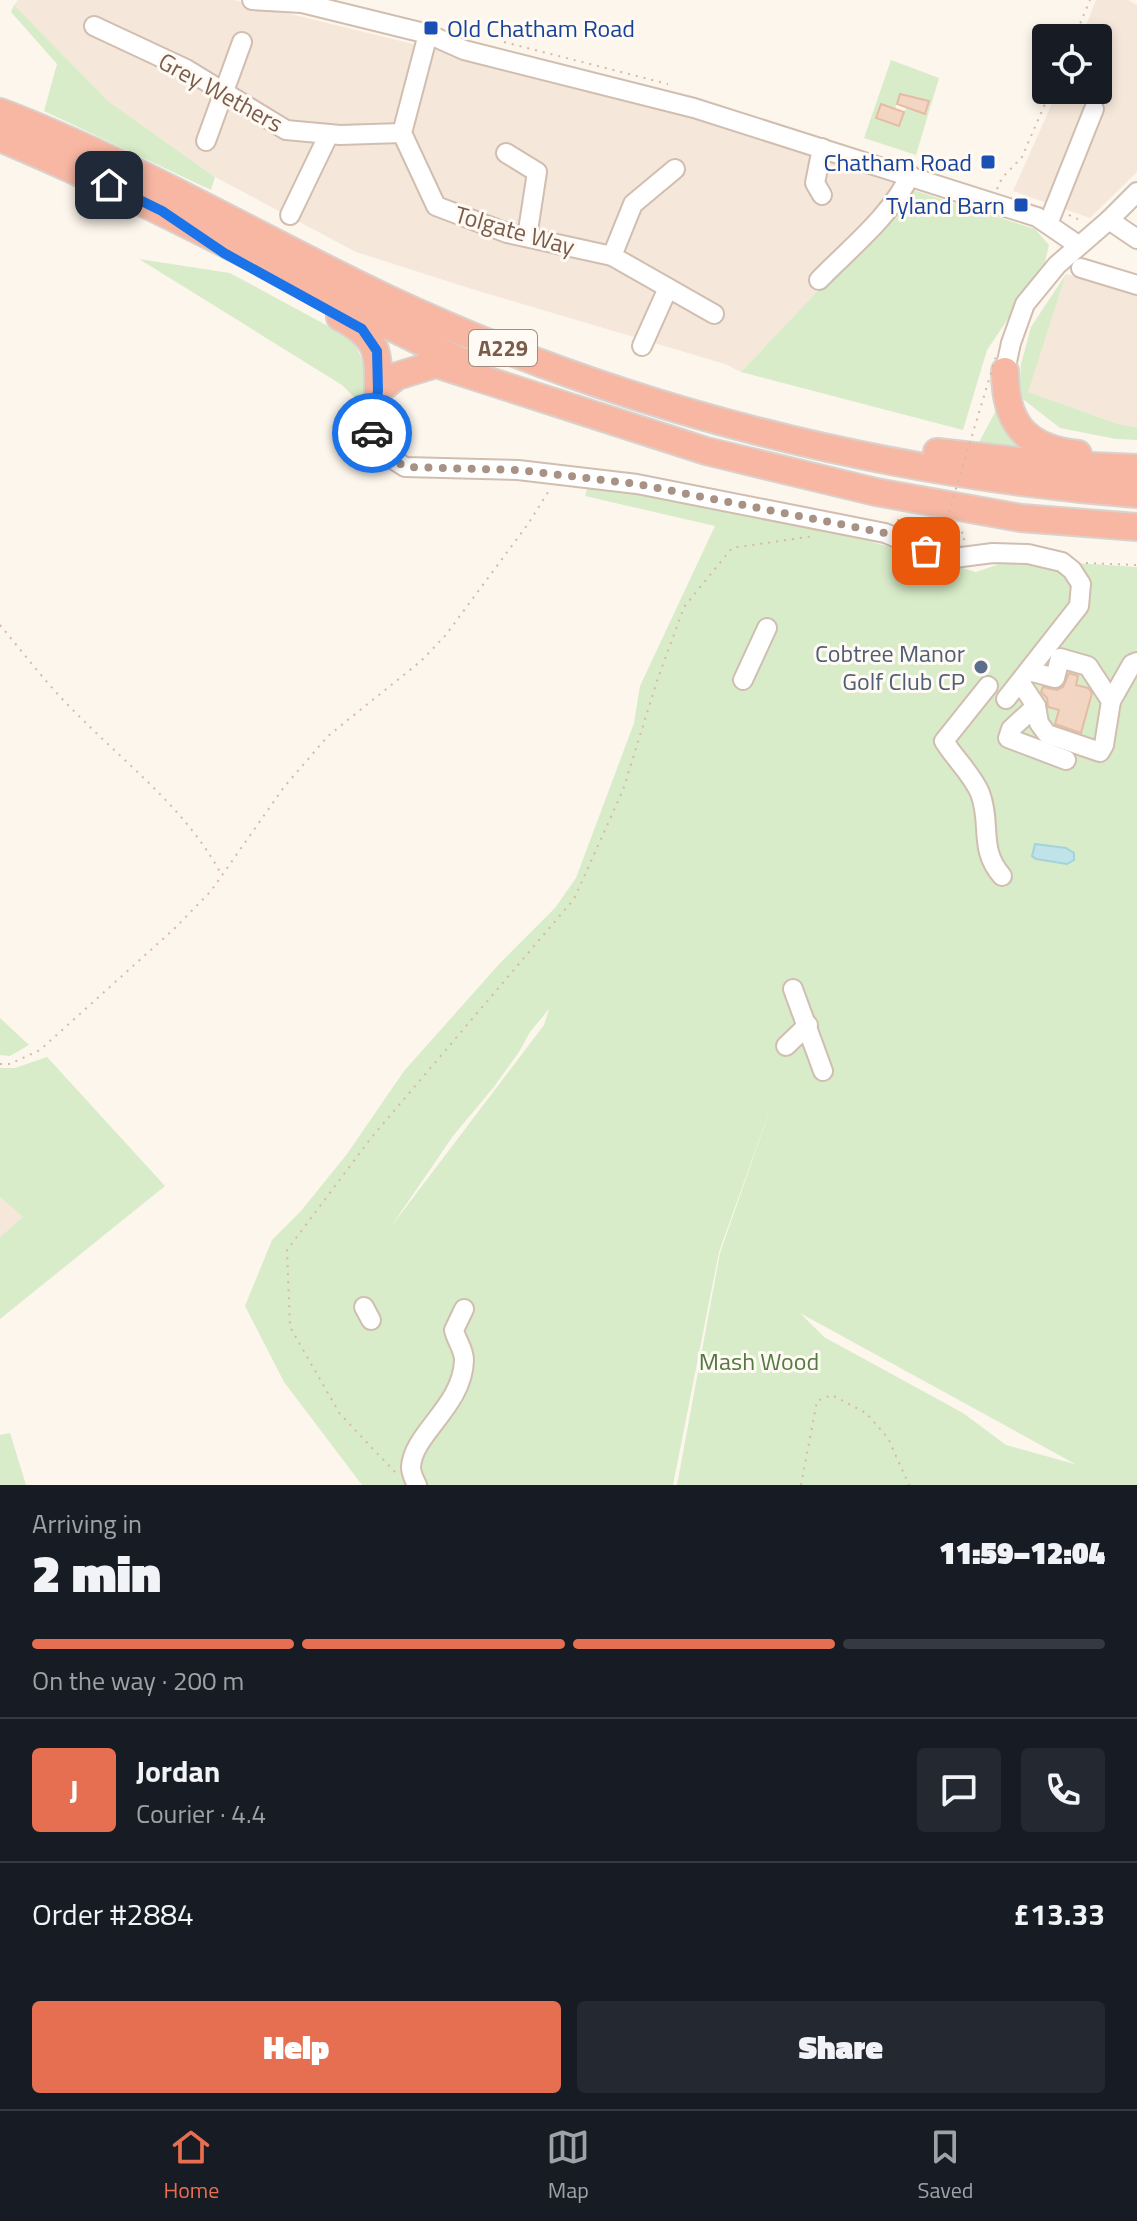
<!DOCTYPE html>
<meta charset="utf-8">
<style>
body{margin:0;font-family:"Titillium Web",sans-serif;background:#242831;color:#f1f3f6;height:100vh;display:flex;flex-direction:column;font-size:30px;white-space:nowrap}
*{box-sizing:border-box;margin:0}
p{font-size:26px;color:#9ea1a6}
.icon{flex:none;width:44px;height:44px;fill:none;stroke:currentColor;stroke-width:2;stroke-linecap:round;stroke-linejoin:round}
.map{position:relative;height:1485px;overflow:hidden}
.panel{display:flex;flex-direction:column;background:#171b24;flex:1}
.panel>*{flex:none}
.fabs{position:absolute;left:1032px;top:24px;display:grid;gap:16px}
.fabs a{display:grid;place-items:center;width:80px;height:80px;border-radius:8px;background:#171b24;box-shadow:0 4px 12px #0003;font-size:40px}
.pin{position:absolute;display:grid;place-items:center;width:68px;height:68px;color:#fff;margin:-34px;border-radius:16px;box-shadow:0 4px 12px #0006}
.courier{position:absolute;display:grid;place-items:center;width:80px;height:80px;margin:-40px;border:6px solid #1a73e8;border-radius:50%;background:#fff;color:#222;box-shadow:0 2px 10px #0007}
.overview em{font-style:normal;font-weight:800}
.overview div{display:flex;flex-direction:column-reverse}
.overview{display:flex;align-items:center;justify-content:space-between;height:136px;padding:0 32px}
h1{font-size:52px;font-weight:800;line-height:60px}
.bar{display:grid;grid-template-columns:repeat(4,1fr);gap:12px 8px;align-content:center;height:96px;padding:0 32px}
.bar i{height:10px;border-radius:6px;background:#363941}
.bar .active{background:#e76f51}
.bar p{grid-column:span 4}
.line{display:flex;align-items:center;gap:20px;padding:0 32px;border-top:2px solid #363941}
.line div{flex:1}
.round{display:grid;place-items:center;flex:none;width:84px;height:84px;border-radius:8px;background:#242831}
.action{display:flex;gap:16px;margin-top:auto;padding:16px 32px}
.action a{flex:1;height:92px;border-radius:8px;background:#e76f51;color:#fff;font-size:32px;font-weight:800;line-height:92px;text-align:center}
.action a+a{background:#242831;color:#f1f3f6}
.menu{display:flex;justify-content:space-around;align-items:center;height:112px;border-top:2px solid #363941;background:#171b24;font-size:22px;color:#9ea1a6}
.menu a{display:grid;justify-items:center;gap:4px}
.menu .active{color:#e76f51}
.map>svg:first-child{display:block}
</style>
<div class="map">
<svg width="1137" height="1485" viewBox="0 0 1137 1485">
<rect width="100%" height="100%" fill="#fdf6ec"/>
<g fill="#f5e8da">
<path d="M18 0H234L638 99 913 190 741 372 725 364 475 290 356 252 215 177 109 102 14 5Z"/>
<path d="M1096 0H1128L1137 5V172L1090 218 1013 191 1058 90H1098V38H1081Z"/>
<path d="M1066 274 1137 293V427L1118 424 1027 392Z"/>
<path d="M0 1197 23 1217 0 1237Z"/>
</g>
<g fill="#d8ecc9" fill-rule="evenodd">
<path d="M14 5 109 102 215 177 211 190 44 111 57 64 11 12Z"/>
<path d="M891 60 939 78 916 155 864 138ZM900 94 929 101 925 114 906 107 899 126 877 118 882 104 895 109Z"/>
<path d="M913 190 1035 229 1049 245 1044 266 987 350 963 430 741 372Z"/>
<path d="M139 259 230 273 354 340 370 379 362 405 342 385Z"/>
<path d="M1066 274 1028 392 1118 424 1137 427V440L1116 439 1060 428 1019 396 1021 364 1031 327Z"/>
<path d="M1000 403 1041 449 978 444Z"/>
<path d="M588 485 762 517 869 541 976 572 1014 559 1137 567V1485H677L720 1253 774 1098 719 1252 673 1485H362L284 1382 245 1306 272 1240 301 1211 347 1154 404 1071 501 962 555 908 576 878 634 723 640 686 715 526 585 496ZM549 1009 544 1025 390 1228 453 1136 493 1088 519 1052 530 1032ZM800 1313 1077 1465H1078L1006 1445 963 1413 824 1337Z"/>
<path d="M0 1018 29 1045 10 1056 0 1055Z"/>
<path d="M47 1057 165 1186 0 1319V1237L23 1217 0 1197V1068H15Z"/>
<path d="M10 1433 26 1485H0V1435Z"/>
</g>
<path fill="#bfe3e8" stroke="#a5d3da" stroke-width="2" d="M1035 844 1066 848 1074 853V860L1067 864 1036 859 1032 856Z"/>
<g fill="#f3d5c3" stroke="#e6bba3" stroke-width="2">
<path d="M900 94 929 101 925 114 897 104Z"/>
<path d="M881 104 904 112 899 126 876 118Z"/>
<path d="M1069 673 1078 676 1076 685 1088 688 1092 693 1081 733 1055 724 1059 710 1048 707 1047 698 1041 692 1043 687 1057 690 1063 687Z"/>
</g>
<g fill="none" stroke-linecap="round" stroke-linejoin="round">
<defs>
<g id="minor">
<path d="M252 0 302 3 428 34 464 50 694 108 1037 217 1078 245"/>
<path d="M94 26 186 69 286 130 340 135 402 133"/>
<path d="M428 34 402 133 436 206 507 233 612 256 714 314"/>
<path d="M206 141 242 42"/>
<path d="M506 153 537 172 527 237"/>
<path d="M822 195 815 183 822 148"/>
<path d="M290 215 329 134"/>
<path d="M1109 220 1137 239"/>
<path d="M1048 224 1094 109"/>
<path d="M612 256 633 204 675 169"/>
<path d="M1081 268 1137 285"/>
<path d="M819 280C850 248 891 216 910 175"/>
<path d="M642 346 668 288"/>
<path d="M1005 371 1011 343 1025 304 1057 265 1109 220 1137 192"/>
<path d="M378 391 371 423 373 436 385 454 405 467 518 470 637 484 885 533 946 559 993 553 1028 554 1062 562 1072 570 1081 584 1079 606 1006 699"/>
<path d="M743 680 767 628"/>
<path d="M1020 682 1036 706 1039 723 1047 734 1100 752 1104 745 1111 701 1088 666 1060 658 1055 678 1029 671"/>
<path d="M988 686 944 741C955 759 972 774 980 793 992 824 978 849 1002 876"/>
<path d="M1111 701 1132 664 1137 662"/>
<path d="M1036 706 1011 729 1008 738 1066 760"/>
<path d="M793 989 823 1071"/>
<path d="M786 1046 808 1025"/>
<path d="M364 1307 371 1320"/>
<path d="M417 1485C414 1479 411 1474 411 1467 413 1433 463 1406 464 1360 464 1349 456 1340 454 1330L464 1309"/>
</g>
<g id="highway">
<path d="M0 112C134 163 259 238 388 299 623 409 879 474 1137 494"/>
<path d="M0 138C158 204 307 288 461 361"/>
<path d="M340 317C378 337 379 351 378 391"/>
<path d="M1005 371C1005 422 1024 448 1078 454"/>
<path d="M378 391 397 376 436 364 706 451 876 492 1021 518 1137 527"/>
<path d="M937 452 1046 464 1137 468"/>
</g>
</defs>
<use href="#minor" stroke="#d1beb0" stroke-width="22"/>
<use href="#highway" stroke="#dad1cd" stroke-width="30"/>
<g stroke="#d9b8a5" stroke-width="2" stroke-dasharray="2 6" stroke-linecap="butt">
<path d="M1074 38 1090 0"/>
<path d="M504 42 668 84"/>
<path d="M997 189 1002 178 1022 157 1051 90"/>
<path d="M1069 215 1082 221"/>
<path d="M897 520 947 527"/>
<path d="M1086 563 1137 565"/>
<path d="M0 625C25 655 49 687 77 714 127 765 187 810 221 874"/>
<path d="M0 1064H10L40 1050 174 929 211 891 284 787 328 736 421 661 445 636 528 524 550 489"/>
<path d="M395 1472 340 1414 290 1327 287 1250 371 1138 574 899 623 790 657 681 684 607 732 548 814 536"/>
<path d="M801 1485 817 1401 832 1395 866 1413 888 1438 909 1485H914"/>
</g>
<use href="#minor" stroke="#fff" stroke-width="18"/>
<use href="#highway" stroke="#f7b7a3" stroke-width="26"/>
<path stroke="#d9b8a5" stroke-width="2" stroke-dasharray="2 6" stroke-linecap="butt" d="M947 527 957 528 965 535 962 546 954 552 944 545 942 535 997 353"/>
</g>
<g fill="none" stroke-linecap="round" stroke-linejoin="round">
<path stroke="#a89285" stroke-width="8" stroke-dasharray="0 14.4" d="M372 433 385 454 405 467 518 470 637 484 885 533 926 551"/>
<path stroke="#1a73e8" stroke-width="10" d="M109 185 162 211 224 253 362 329 377 351 378 391 371 423 372 433"/>
</g>
<g fill="#1a4fb4" stroke="#fffaf3" stroke-width="3">
<rect x="423" y="20" width="16" height="16" rx="4"/>
<rect x="980" y="154" width="16" height="16" rx="4"/>
<rect x="1013" y="197" width="16" height="16" rx="4"/>
</g>
<circle fill="#5c6f8a" stroke="#fffaf3" stroke-width="3" cx="981" cy="667" r="8"/>
<g text-anchor="middle" dominant-baseline="central" stroke-width="6" stroke-linejoin="round" paint-order="stroke">
<rect fill="#fffaf3" stroke="#a28b7f" stroke-width="2" x="469" y="330" width="68" height="36" rx="6"/>
<g font-size="22" font-weight="bold" fill="#7a5c4d">
<text x="503" y="348">A229</text>
</g>
<g font-size="24" fill="#164399" stroke="#fffaf3" text-anchor="end">
<text x="447" y="28" text-anchor="start">Old Chatham Road</text>
<text x="972" y="162">Chatham Road</text>
<text x="1005" y="205">Tyland Barn</text>
</g>
<g font-size="24" fill="#7a5c4d" stroke="#fffaf3">
<text transform="translate(221 92) rotate(29)">Grey Wethers</text>
<text transform="translate(515 230) rotate(16)">Tolgate Way</text>
</g>
<g font-size="24" fill="#4e5e75" stroke="#fffaf3" text-anchor="end">
<text x="965" y="653">Cobtree Manor<tspan x="965" dy="28">Golf Club CP</tspan></text>
</g>
<g font-size="24" fill="#537a41" stroke="#fffaf3">
<text x="759" y="1361">Mash Wood</text>
</g>
</g>
</svg>
<div class="fabs">
<a><svg class="icon" aria-label="locate" viewBox="0 0 24 24"><circle cx="12" cy="12" r="6"/><path d="M12 2v4M12 18v4M2 12h4M18 12h4"/></svg></a>
</div>
<div class="pin" style="left:926px;top:551px;background:#ea580c"><svg class="icon" aria-label="bag" viewBox="0 0 24 24"><path d="M5 8h14l-1 12H6zM9 8a3 3 0 0 1 6 0"/></svg></div>
<div class="pin" style="left:109px;top:185px;background:#1f2937"><svg class="icon" aria-label="home" viewBox="0 0 24 24"><path d="M3 11l9-7 9 7M6 9v11h12V9"/></svg></div>
<div class="courier" style="left:372px;top:433px"><svg class="icon" aria-label="car" viewBox="0 0 24 24"><path d="M5 17H2v-5l4-1 3-4h7l3 4 3 1v5h-3M9 17h6M6 11h13"/><circle cx="7" cy="17" r="2"/><circle cx="17" cy="17" r="2"/></svg></div>
</div>
<section class="panel">
<div class="overview"><div><h1>2 min</h1><p>Arriving in</p></div><em>11:59–12:04</em></div>
<div class="bar"><i class="active"></i><i class="active"></i><i class="active"></i><i></i><p>On the way · 200 m</p></div>
<div class="line" style="height:144px"><b class="round" style="background:#e76f51;color:#fff">J</b><div><b>Jordan</b><p>Courier · 4.4</p></div><a class="round"><svg class="icon" aria-label="chat" viewBox="0 0 24 24"><path d="M4 5h16v11H9l-5 4z"/></svg></a><a class="round"><svg class="icon" aria-label="phone" viewBox="0 0 24 24"><path d="M5 4h4l2 5-3 2q2 4 5 5l2-3 5 2v4C11 20 4 13 5 4z"/></svg></a></div>
<div class="line" style="height:104px"><div>Order #2884</div><b>£13.33</b></div>
<div class="action"><a>Help</a><a>Share</a></div>
</section>
<nav class="menu">
<a class="active"><svg class="icon" aria-label="home" viewBox="0 0 24 24"><path d="M3 11l9-7 9 7M6 9v11h12V9"/></svg>Home</a>
<a><svg class="icon" aria-label="map" viewBox="0 0 24 24"><path d="M3 6l6-2 6 2 6-2v14l-6 2-6-2-6 2zM9 4v14M15 6v14"/></svg>Map</a>
<a><svg class="icon" aria-label="saved" viewBox="0 0 24 24"><path d="M7 4h10v16l-5-4-5 4z"/></svg>Saved</a>
</nav>
